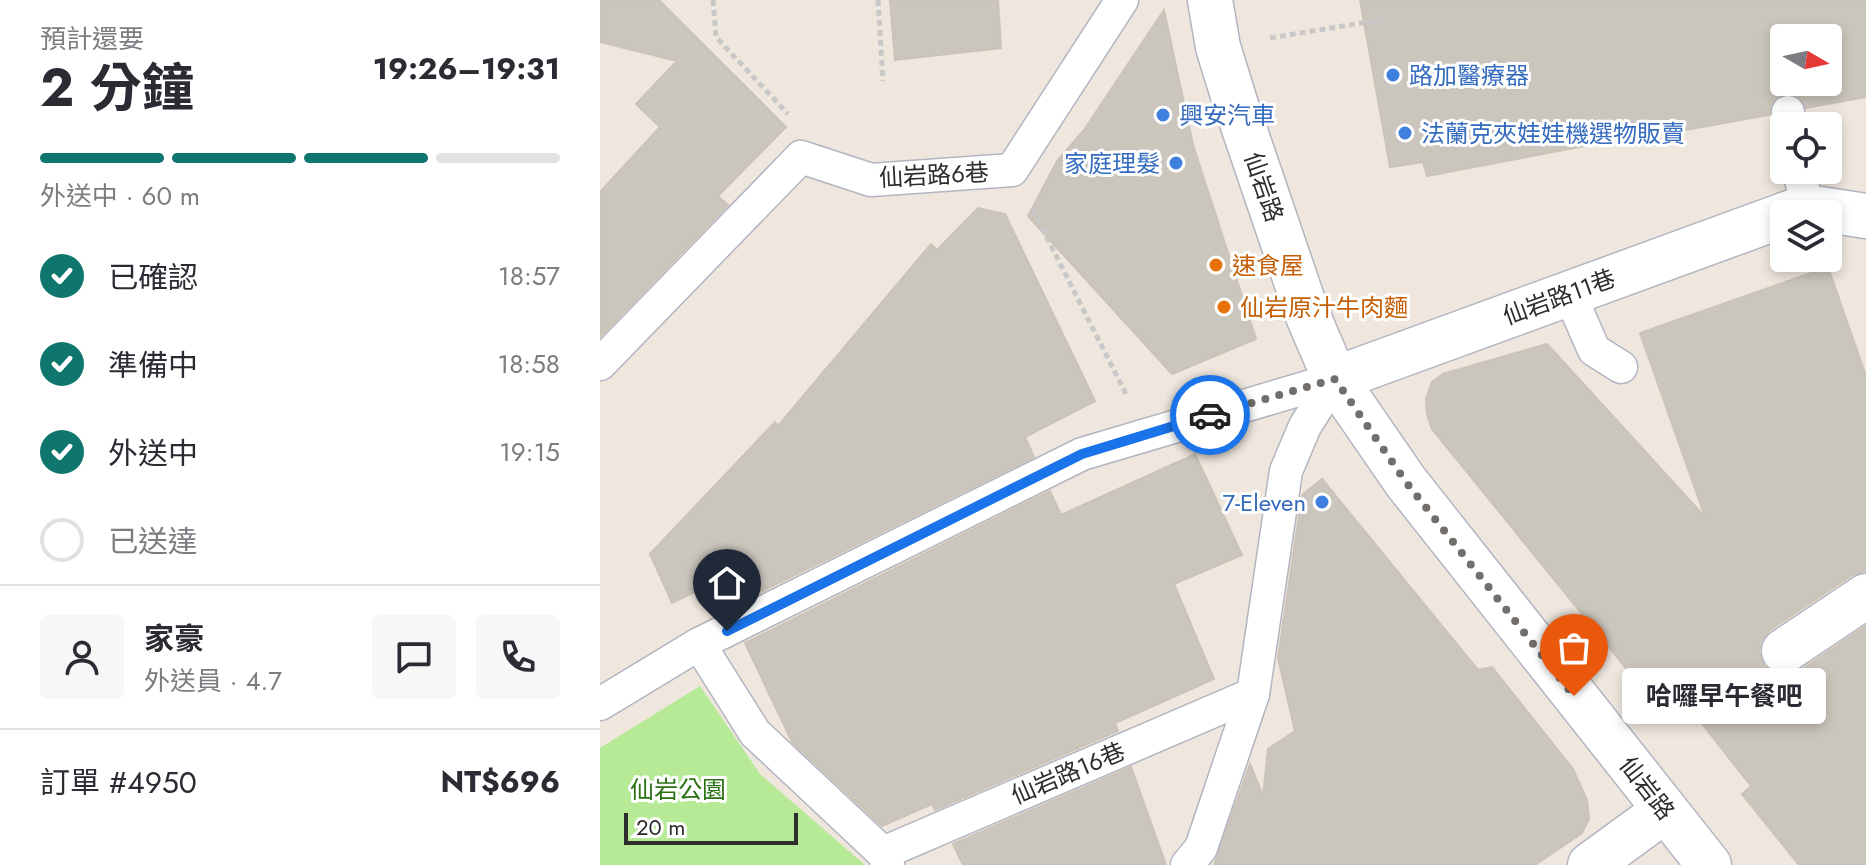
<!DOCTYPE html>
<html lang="zh-TW">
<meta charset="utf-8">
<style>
body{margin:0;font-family:Jost,"Noto Sans TC",sans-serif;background:#f7f7f7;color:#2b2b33;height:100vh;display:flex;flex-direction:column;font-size:30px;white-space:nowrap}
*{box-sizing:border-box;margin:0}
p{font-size:26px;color:#7c7c81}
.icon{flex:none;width:44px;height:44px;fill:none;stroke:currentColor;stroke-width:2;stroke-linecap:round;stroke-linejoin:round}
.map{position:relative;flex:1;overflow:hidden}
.side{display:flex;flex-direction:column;background:#fff;width:600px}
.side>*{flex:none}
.needle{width:52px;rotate:99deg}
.fabs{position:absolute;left:1170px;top:24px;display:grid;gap:16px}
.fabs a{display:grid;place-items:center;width:72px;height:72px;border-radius:8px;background:#fff;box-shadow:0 4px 12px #0003;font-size:40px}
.scale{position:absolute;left:24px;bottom:20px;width:174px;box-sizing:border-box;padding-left:8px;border:4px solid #2d2d2d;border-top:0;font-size:22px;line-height:28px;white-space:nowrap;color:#2d2d2d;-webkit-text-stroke:6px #fff;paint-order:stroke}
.pin{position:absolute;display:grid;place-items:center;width:68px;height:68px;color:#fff;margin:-82px -34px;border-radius:50% 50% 50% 0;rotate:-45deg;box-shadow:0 0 8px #0007}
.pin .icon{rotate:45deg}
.courier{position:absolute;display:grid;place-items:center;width:80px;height:80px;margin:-40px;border:6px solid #1a73e8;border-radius:50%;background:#fff;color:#222;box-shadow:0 2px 10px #0007}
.bubble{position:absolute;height:56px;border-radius:8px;background:#fff;box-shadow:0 4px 12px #0003;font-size:26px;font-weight:700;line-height:56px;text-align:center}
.summary em{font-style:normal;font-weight:700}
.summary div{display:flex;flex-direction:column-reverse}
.summary{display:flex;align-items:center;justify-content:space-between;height:136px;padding:0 40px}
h1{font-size:52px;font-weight:700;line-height:60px}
.bar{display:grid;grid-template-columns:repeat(4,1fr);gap:12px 8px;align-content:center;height:96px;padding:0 40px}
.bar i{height:10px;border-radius:6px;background:#e1e1e2}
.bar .active{background:#0f766e}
.bar p{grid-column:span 4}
.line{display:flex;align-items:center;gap:20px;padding:0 40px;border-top:2px solid #e1e1e2}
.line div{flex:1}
.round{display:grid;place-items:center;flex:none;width:84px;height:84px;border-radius:8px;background:#f7f7f7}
ol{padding:0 40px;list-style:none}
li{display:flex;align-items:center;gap:24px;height:88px}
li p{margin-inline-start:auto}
li .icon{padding:8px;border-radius:50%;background:#0f766e;color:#fff;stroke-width:4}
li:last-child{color:#7c7c81}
li i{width:44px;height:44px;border:4px solid #e1e1e2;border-radius:50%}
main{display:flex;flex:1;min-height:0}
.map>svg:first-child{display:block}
</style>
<main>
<section class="side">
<div class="summary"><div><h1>2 分鐘</h1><p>預計還要</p></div><em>19:26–19:31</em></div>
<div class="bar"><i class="active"></i><i class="active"></i><i class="active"></i><i></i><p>外送中 · 60 m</p></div>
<ol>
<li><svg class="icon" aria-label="check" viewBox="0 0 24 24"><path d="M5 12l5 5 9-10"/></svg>已確認<p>18:57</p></li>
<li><svg class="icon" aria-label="check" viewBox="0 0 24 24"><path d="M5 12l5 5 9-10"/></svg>準備中<p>18:58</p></li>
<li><svg class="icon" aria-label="check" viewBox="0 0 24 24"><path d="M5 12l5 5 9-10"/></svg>外送中<p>19:15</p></li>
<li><i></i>已送達</li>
</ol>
<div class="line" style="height:144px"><a class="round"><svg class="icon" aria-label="person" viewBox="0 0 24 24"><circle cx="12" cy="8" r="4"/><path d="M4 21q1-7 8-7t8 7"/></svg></a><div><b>家豪</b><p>外送員 · 4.7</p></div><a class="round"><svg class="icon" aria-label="chat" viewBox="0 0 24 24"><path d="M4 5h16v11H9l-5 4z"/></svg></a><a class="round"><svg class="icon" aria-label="phone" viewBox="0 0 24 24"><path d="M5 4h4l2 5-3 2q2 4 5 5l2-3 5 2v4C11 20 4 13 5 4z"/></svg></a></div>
<div class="line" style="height:104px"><div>訂單 #4950</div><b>NT$696</b></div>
</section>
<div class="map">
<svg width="1266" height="865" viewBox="0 0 1266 865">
<rect width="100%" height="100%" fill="#efe7de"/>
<path fill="#b6ea97" d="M100 686 160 774 265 865H0V748Z"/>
<g fill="#cbc6bd" stroke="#cbc3b7" stroke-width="2" fill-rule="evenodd">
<path d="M0 0H59L186 127 118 196 128 205 0 337V192L60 127 36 104 77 61 0 42Z"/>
<path d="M290 0H398L401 48 295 60Z"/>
<path d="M760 0H1266V97L1206 108 1202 100 1196 95 1185 93 1177 97 1171 104 1169 115 1063 134V131L827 176 823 162 790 167ZM1184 38H1228V82H1184Z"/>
<path d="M564 10 593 145 656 339 572 374 428 216 457 161 484 130Z"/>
<path d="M378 208 405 214 495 401 425 437 434 457 128 608 116 582 72 603 50 554 175 422 178 426 331 244 337 250Z"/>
<path d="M1228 267 1266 376V571L1252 575 1170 630 1161 641 1159 652 1164 666 1174 674 1186 676 1198 672 1266 626V865H1199L1142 794 1151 786 1063 674 1043 689 832 429 827 414 826 399 832 382 843 374 947 344 1105 517 1040 333Z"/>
<path d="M595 454 642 555 574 584 614 679 515 723 518 731 335 810 332 804 282 826 192 742 145 643 450 491 461 515Z"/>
<path d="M722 479 878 670 892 667 973 769 987 800 989 819 982 833 935 865H614L650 764 663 796 668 749 695 731 678 658 702 495Z"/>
<path d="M531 767 566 865H363L353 844Z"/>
</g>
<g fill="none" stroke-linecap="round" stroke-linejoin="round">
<defs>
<g id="service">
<path d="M1188 112 1190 126"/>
<path d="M1199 170 1207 207"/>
<path d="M969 293 994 350 1021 367"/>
<path d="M0 364 201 157 271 180 412 170 522 0"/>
<path d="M99 644 155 733 283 853 288 865"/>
<path d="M0 704 99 644 482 454 735 379"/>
<path d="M283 853 653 694"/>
<path d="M587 865 601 848 653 694 686 471 705 426 735 379"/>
</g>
<g id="minor">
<path d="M610 0 618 47 635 102 708 316 735 379 806 482 1109 865"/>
<path d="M1186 214 1207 207 1266 216"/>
<path d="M735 379 1184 215"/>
<path d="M1184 651 1266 596"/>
<path d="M990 865 1064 811"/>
</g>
</defs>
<use href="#service" stroke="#b2b5c1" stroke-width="35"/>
<use href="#minor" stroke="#b2b5c1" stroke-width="47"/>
<g stroke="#c8c8c8" stroke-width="5" stroke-dasharray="6 4" stroke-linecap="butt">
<path d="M113 0 116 37 188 114"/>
<path d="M278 0 283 81"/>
<path d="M670 38 786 19"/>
<path d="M433 210 526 394"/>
</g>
<use href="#service" stroke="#fff" stroke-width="32"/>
<use href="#minor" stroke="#fff" stroke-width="44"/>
</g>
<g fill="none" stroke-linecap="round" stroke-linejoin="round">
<path stroke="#716e6b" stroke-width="8" stroke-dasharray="0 14.4" d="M610 415 735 379 806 482 974 696"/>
<path stroke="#1a73e8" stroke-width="10" d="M127 631 482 454 610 415"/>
</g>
<g fill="#3f7fe0" stroke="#fff" stroke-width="3">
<circle cx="793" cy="75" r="8"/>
<circle cx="563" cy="115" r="8"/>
<circle cx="805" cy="133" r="8"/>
<circle cx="576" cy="163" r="8"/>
<circle cx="722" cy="502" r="8"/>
</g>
<g fill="#e8710a" stroke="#fff" stroke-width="3">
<circle cx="616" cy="265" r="8"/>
<circle cx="624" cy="307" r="8"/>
</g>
<g text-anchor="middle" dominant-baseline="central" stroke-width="6" stroke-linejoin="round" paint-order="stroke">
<g font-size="24" fill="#366cbe" stroke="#fff" text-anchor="start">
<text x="809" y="75">路加醫療器</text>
<text x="579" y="115">興安汽車</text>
<text x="821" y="133">法蘭克夾娃娃機選物販賣</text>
<text x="560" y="163" text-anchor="end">家庭理髮</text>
<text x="706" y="502" text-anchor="end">7-Eleven</text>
</g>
<g font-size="24" fill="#2d2d2d" stroke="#fff">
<text transform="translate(334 175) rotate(-3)">仙岩路6巷</text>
<text transform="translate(664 187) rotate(71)">仙岩路</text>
<text transform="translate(959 297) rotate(-20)">仙岩路11巷</text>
<text transform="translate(468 773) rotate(-23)">仙岩路16巷</text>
<text transform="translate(1047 788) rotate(52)">仙岩路</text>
</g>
<g font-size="24" fill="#c56008" stroke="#fff" text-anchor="start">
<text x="632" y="265">速食屋</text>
<text x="640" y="307">仙岩原汁牛肉麵</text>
</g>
<g font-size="24" fill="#2b7215" stroke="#fff">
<text x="78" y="789">仙岩公園</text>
</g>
</g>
</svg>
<div class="fabs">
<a><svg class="needle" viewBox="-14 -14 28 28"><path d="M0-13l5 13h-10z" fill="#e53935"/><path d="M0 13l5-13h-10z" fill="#7c7c81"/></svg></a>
<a><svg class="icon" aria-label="locate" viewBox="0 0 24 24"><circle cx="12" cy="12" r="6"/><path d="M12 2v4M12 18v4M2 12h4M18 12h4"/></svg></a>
<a><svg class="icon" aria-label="layers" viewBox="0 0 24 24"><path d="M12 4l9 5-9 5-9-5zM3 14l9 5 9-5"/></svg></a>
</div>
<div class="scale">20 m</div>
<div class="pin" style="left:974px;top:696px;background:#ea580c"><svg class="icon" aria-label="bag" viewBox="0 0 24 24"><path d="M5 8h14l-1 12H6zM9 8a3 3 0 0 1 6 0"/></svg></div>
<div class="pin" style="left:127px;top:631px;background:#1f2937"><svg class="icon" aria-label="home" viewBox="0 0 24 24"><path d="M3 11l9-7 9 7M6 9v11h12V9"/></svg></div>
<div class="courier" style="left:610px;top:415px"><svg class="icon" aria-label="car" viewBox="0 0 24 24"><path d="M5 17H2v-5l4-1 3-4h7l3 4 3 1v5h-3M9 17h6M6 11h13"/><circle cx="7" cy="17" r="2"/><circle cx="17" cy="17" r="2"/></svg></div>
<div class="bubble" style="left:1022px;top:668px;width:204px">哈囉早午餐吧</div>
</div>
</main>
